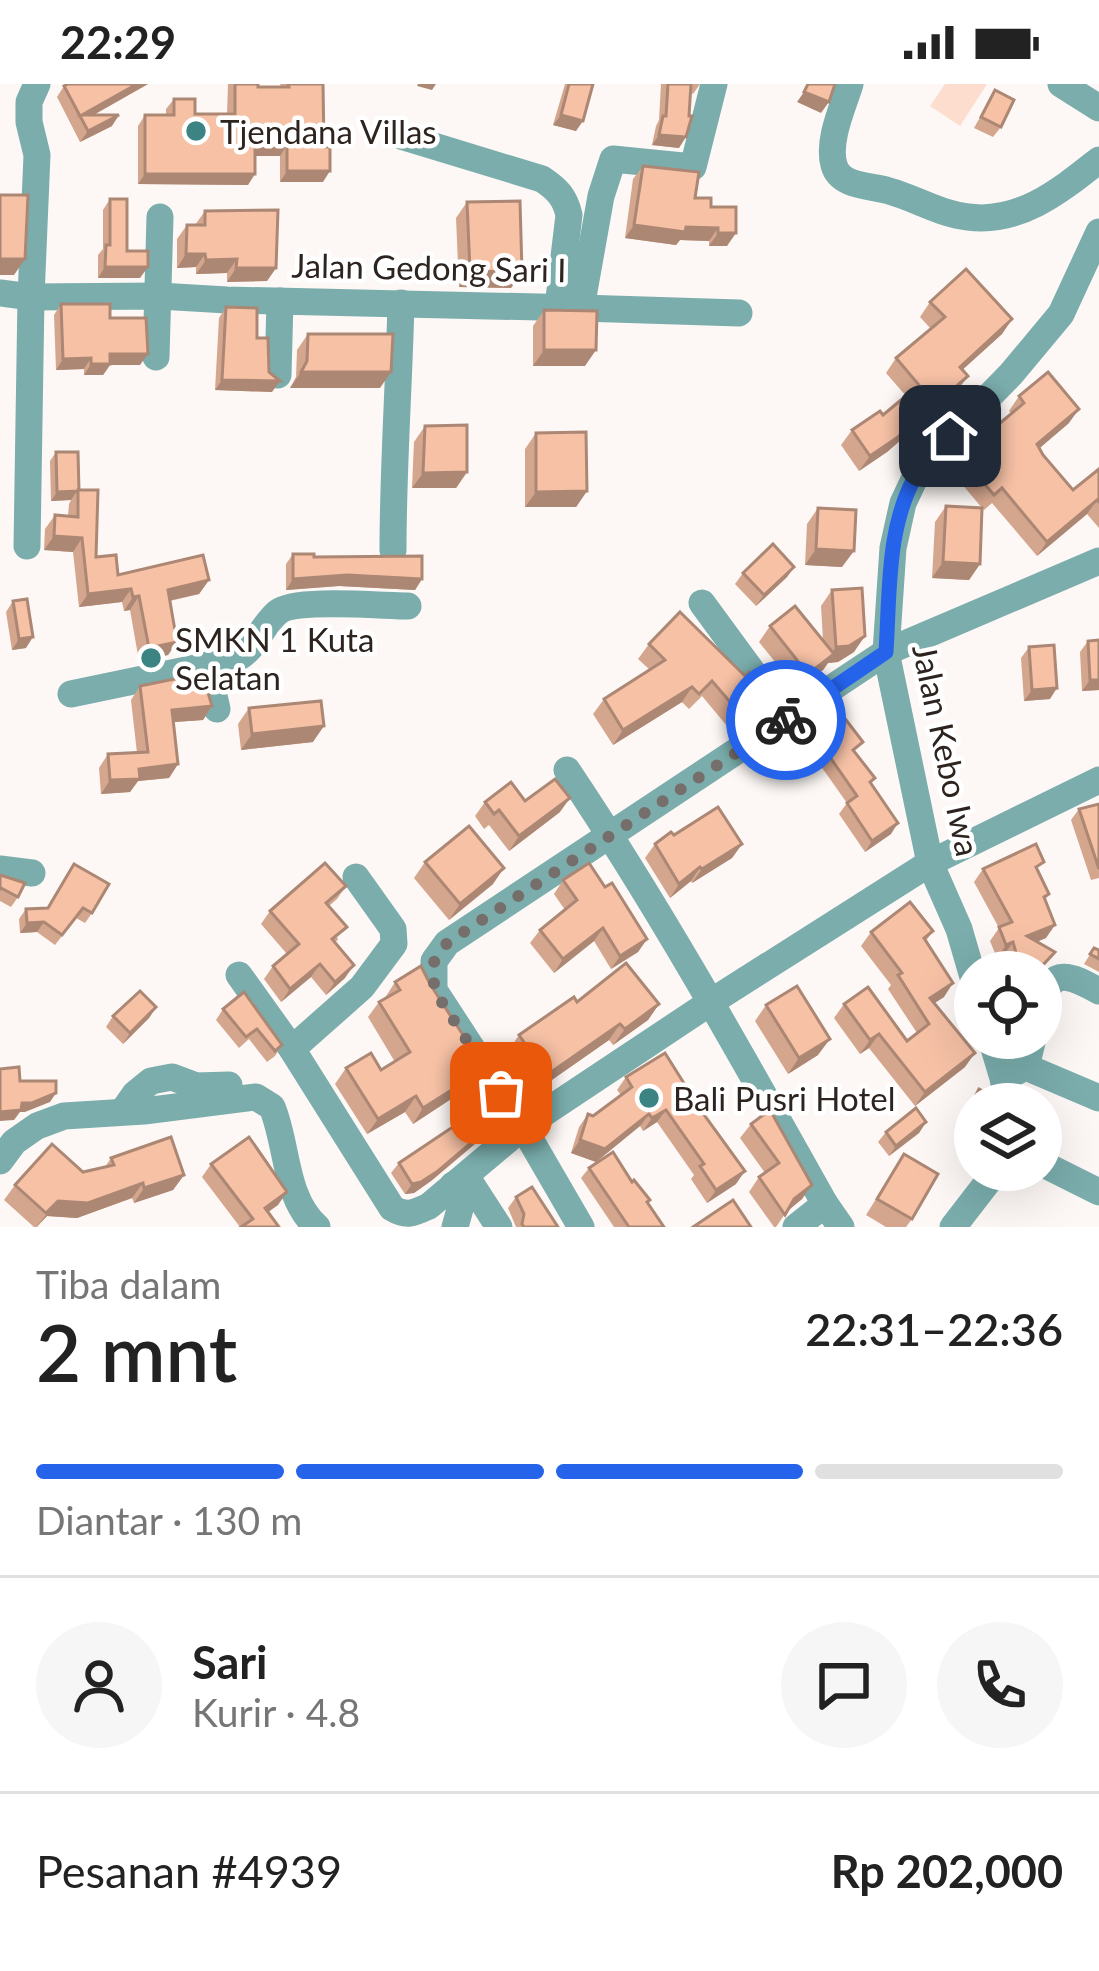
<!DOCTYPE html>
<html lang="id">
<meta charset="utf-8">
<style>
body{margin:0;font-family:Lato,sans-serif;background:#f6f6f6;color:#222;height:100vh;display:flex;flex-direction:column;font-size:45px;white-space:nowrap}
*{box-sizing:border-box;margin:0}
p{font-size:39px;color:#767676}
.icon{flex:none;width:66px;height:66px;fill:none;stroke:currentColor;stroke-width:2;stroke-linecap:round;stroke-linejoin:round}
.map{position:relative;height:1143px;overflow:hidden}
.drawer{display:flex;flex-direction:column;background:#fff;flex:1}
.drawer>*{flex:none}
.fabs{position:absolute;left:954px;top:867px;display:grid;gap:24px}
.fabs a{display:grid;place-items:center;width:108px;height:108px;border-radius:50%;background:#fff;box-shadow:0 12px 48px #0002;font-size:60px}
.pin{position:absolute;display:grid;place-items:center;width:102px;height:102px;color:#fff;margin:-51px;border-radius:24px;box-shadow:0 6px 18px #0006}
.courier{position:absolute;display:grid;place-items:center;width:120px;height:120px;margin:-60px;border:9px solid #2563eb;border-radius:50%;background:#fff;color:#222;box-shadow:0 3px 15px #0007}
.headline em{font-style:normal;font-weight:600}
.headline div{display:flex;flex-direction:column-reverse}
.headline{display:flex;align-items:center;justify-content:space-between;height:204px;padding:0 36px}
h1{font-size:78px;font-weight:600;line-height:90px}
.bar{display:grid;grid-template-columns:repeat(4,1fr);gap:18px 12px;align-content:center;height:144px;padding:0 36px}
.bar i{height:15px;border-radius:9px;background:#e0e0e0}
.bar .current{background:#2563eb}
.bar p{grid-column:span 4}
.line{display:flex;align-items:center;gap:30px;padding:0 36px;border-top:3px solid #e0e0e0}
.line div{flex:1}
.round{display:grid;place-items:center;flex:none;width:126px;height:126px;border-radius:63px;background:#f6f6f6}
.status{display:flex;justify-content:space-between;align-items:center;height:84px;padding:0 60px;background:#fff;direction:ltr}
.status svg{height:33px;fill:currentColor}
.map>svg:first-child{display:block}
</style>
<div class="status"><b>22:29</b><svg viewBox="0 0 49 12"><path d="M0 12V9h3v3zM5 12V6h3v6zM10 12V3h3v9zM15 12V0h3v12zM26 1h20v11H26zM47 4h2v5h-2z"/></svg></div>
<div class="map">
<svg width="1099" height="1143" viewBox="0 0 1099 1143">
<rect width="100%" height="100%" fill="#fdf8f5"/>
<path fill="#fdddce" d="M945 0H987L960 42 930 22Z"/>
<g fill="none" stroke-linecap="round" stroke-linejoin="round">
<g stroke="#7aadac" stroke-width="27">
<path d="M850 0C843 23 827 57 834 81 840 103 870 101 889 107 915 114 940 130 968 133 1020 140 1061 106 1099 76"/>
<path d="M1061 0 1099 24"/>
<path d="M401 52 542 95C557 105 565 113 569 131L558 223"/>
<path d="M0 209 31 213 159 212 227 216 581 224 601 112 613 75 693 83 714 0"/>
<path d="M581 224 739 229"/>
<path d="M156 273 160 133"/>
<path d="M278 291 280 217"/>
<path d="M27 462 31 213 37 71 29 38V18L37 0"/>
<path d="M393 466C393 383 399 301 401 219"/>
<path d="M702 519 787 635"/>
<path d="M207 581 217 625"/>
<path d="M71 610 234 576C256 566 260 543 278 528 295 514 382 522 408 522"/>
<path d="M567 686C661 826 743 974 825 1120L841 1143"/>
<path d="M0 785 32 789"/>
<path d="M239 891 292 965 392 1124C407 1133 414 1129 429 1122L523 1043 711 918 930 779 1099 696"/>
<path d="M975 900 959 845 930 779 886 568 893 464 903 419 920 383 1011 290 1061 230 1099 148"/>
<path d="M1041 920C1052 880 1073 893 1099 907"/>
<path d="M991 954 1003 994 1007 1020"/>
<path d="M292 965 362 903 394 860 393 845 356 793"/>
<path d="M1026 983 1099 1014"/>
<path d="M1012 990 1026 983 1033 954"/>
<path d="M123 1027 135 1010 151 997 172 993 196 1002 229 1001"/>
<path d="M0 1077 14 1058 37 1042 64 1032 144 1027 256 1013 272 1023C288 1061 284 1114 317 1143"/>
<path d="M1041 1079 1099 1108"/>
<path d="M466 1092 499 1143"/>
<path d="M453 1101 460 1125 455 1143"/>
<path d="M581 1143 523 1043 434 906V877L447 859 886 568 1099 477"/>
<path d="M796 1143 825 1120"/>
<path d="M953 1143 997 1086"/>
</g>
</g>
<g fill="#d4a68e">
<path d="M148 0 93 31 112 42 80 58 57 13 64 2Z"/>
<path d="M228 0H258V3H281L280 0H323V98H280V72H255L248 101 138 100V42L145 31H166V25L174 15 195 30H227Z"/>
<path d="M565 0H593L576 47 553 41Z"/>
<path d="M661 0H700L693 10 690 8 679 64 652 61 656 42 659 36Z"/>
<path d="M995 6 1001 43 993 53 974 44Z"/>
<path d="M643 82 711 123 727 162H709V157L680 156 676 161 625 154 633 95Z"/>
<path d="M110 115 127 167 140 194H98V171L103 165V126Z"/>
<path d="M467 118 522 188 511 204 459 203 456 134Z"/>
<path d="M205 127 276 184 267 197 227 198V189L196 190V183L177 184V155L187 141H195Z"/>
<path d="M930 218 1012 235 1002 250 962 286 957 307 887 368 859 387 841 361 852 346 883 331 906 312 886 289 896 274 931 245 920 233Z"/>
<path d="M61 220 110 234 140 281H110L103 291H84V285L56 286 54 231Z"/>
<path d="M226 223 257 254 269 288 272 308 215 306 219 234Z"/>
<path d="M544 226 585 282H533V242Z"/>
<path d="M308 250 380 304H290L296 293 297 266Z"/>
<path d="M1019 312 1069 339 1039 364 1073 406 1099 385V444L1087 430 1037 472 992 419 984 426 982 424 980 480 969 496 932 494 935 438 946 422 982 424 951 387 961 372 1011 329 1009 327Z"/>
<path d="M425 342 467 388 456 404H412L414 358Z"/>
<path d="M536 349 587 407 576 423H525V365Z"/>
<path d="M56 368 79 406 96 473 118 491 209 496 199 510 170 517 177 558 168 571 139 577 130 526 124 527 122 518 79 523 73 468 44 466 45 445 55 431 68 432 69 420 71 416 51 417 50 377Z"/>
<path d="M818 424 842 483 805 481 807 440Z"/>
<path d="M293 470 314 473 422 495 415 506 339 502 286 506V480Z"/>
<path d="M794 483 787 493 756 522 735 500 743 489Z"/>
<path d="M832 506 854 568 838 578 828 579 823 586 797 605 759 558 770 542 823 557 821 522Z"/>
<path d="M13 517 26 564 12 566 6 528Z"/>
<path d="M1099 556V606L1082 607 1080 568 1088 557Z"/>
<path d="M649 560 745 592 770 614 760 629 732 648 702 612 689 625 682 618 613 661 593 630 604 615 650 586 638 575Z"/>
<path d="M1029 563 1050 615 1024 617 1021 574Z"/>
<path d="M184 596 212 622 203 636 173 638 178 680 169 694 138 697 130 708 101 710 99 684 108 670 137 669 131 616 140 602Z"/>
<path d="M249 624 313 658 241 666 238 640Z"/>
<path d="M816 653 856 669 871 700 891 750 865 768 839 730 847 719 808 664Z"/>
<path d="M525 717 560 728 509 767 489 741 484 745 475 732 485 718Z"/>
<path d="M1099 720V794L1091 796 1071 736 1079 725Z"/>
<path d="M674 751 742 760 732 774 692 799 691 797 670 814 645 774 655 760Z"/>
<path d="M425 778 493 800 449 836 414 794Z"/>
<path d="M74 780 92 829 85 839 76 834 55 861 37 848 20 849 19 835 26 825 47 824Z"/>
<path d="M983 785 1038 787 1049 810 1045 816 1046 854 1036 858 1045 881 1039 888H1008L1004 871 997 874 990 857 999 844 974 798Z"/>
<path d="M0 791 18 813 11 823 0 817Z"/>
<path d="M563 796 605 803 647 855 638 868 611 885 594 857 554 889 530 859 540 846 565 826 554 810Z"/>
<path d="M346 802 337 815 329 822 338 856 335 858 345 894 326 911 311 893 281 918 264 895 273 882 287 870 261 840 270 827Z"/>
<path d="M933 847 926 857 944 913 934 919 965 983 915 1022 869 964 860 970 834 934 844 920 907 957 917 949 888 905 891 901 861 862 871 848Z"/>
<path d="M1094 864 1099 866V888L1084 880Z"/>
<path d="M395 898 430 900 485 985 474 1000 413 1040 405 1028 367 1050 335 1000 346 984 381 986 395 978 368 933 379 918 385 914Z"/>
<path d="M577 918 659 920 648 936 613 961 609 956 536 1007 508 967 519 951Z"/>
<path d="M766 921 818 971 788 990 755 937Z"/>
<path d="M156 923 149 934 123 960 106 943 113 932Z"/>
<path d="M223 925 282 961 275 972 267 978 249 955 239 964 216 936Z"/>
<path d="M665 969 736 1100 707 1119 691 1095 694 1091 657 1038 643 1047 640 1042 596 1078 571 1069 579 1043 588 1030 593 1032 621 1011 617 1006 626 993Z"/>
<path d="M979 1005 975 1020V1056L956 1047Z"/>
<path d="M504 1031 496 1042 431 1097 414 1109 405 1110 391 1089 399 1079Z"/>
<path d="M926 1038 919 1049 889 1072 878 1058 886 1048Z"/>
<path d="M751 1040 812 1101 802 1115 787 1127 776 1143H774L749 1108 759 1093 765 1089 740 1054Z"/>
<path d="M904 1070 912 1135 906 1143H886L866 1131Z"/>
<path d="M111 1074 184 1091 173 1106 134 1119 132 1114 77 1134 47 1132 37 1143H34L4 1116 15 1101 105 1083Z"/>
<path d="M211 1080 278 1121 240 1143 202 1093Z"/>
<path d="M589 1084 632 1098 664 1143H614L581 1094Z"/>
<path d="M516 1113 558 1143H516L508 1124Z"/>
</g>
<g fill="#ac8774">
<path d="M137 0H148L83 37 80 33Z"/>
<path d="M418 0H436L432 6 417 2Z"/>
<path d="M804 8 829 18 821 29 797 18Z"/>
<path d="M119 31 112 42 80 58 88 47Z"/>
<path d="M561 31 583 37 576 47 553 41Z"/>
<path d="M659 51 686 53 679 64 652 61Z"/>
<path d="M255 61H287L280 72H248Z"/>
<path d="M287 87H330L323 98H280Z"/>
<path d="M145 90H255L248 101 138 100Z"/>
<path d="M634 141 686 143 718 144 709 157 680 156 676 161 625 154Z"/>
<path d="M718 149H736L727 162H709Z"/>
<path d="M186 170H205L196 183 177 184Z"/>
<path d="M0 175H25L14 191H0Z"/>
<path d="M237 175 227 189 196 190 206 176Z"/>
<path d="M105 183H148L140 194H98Z"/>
<path d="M236 184H276L267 197 227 198Z"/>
<path d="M470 187 522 188 511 204 459 203Z"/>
<path d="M1012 235 1002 250 949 298 960 283Z"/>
<path d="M544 266H596L585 282H533Z"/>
<path d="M110 270H148L140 281H110L103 291H84L91 280Z"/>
<path d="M91 274 84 285 56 286 63 275Z"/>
<path d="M301 288H391L380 304H290Z"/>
<path d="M968 292 957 307 887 368 859 387 870 372Z"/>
<path d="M222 296 280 297 272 308 215 306Z"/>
<path d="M1079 325 1069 339 1027 375 1037 360Z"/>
<path d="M467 388 456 404H412L423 389Z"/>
<path d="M77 407 71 416 51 417 57 408Z"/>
<path d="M587 407 576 423H525L536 408Z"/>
<path d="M1097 416 1087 430 1037 472 1047 458Z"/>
<path d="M54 452 82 454 73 468 44 466Z"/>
<path d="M816 465 854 467 842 483 805 481Z"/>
<path d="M943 478 980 480 969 496 932 494Z"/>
<path d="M794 483 787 493 756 522 764 511Z"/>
<path d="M347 491 422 495 415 506 339 502 286 506 293 495Z"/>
<path d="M209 496 199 510 158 519 168 506Z"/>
<path d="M131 505 122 518 79 523 88 510Z"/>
<path d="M139 512 130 526 124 527 133 513Z"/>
<path d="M865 552 854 568 838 578 828 579 823 586 797 605 808 590 827 575 836 563Z"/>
<path d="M33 553 26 564 12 566 19 555Z"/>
<path d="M177 558 168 571 139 577 149 564Z"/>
<path d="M1090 596H1099V606L1082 607Z"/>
<path d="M692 603 682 618 613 661 623 646Z"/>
<path d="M1057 604 1050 615 1024 617 1032 606Z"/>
<path d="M770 614 760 629 732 648 743 633Z"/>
<path d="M212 622 203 636 162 639 172 626Z"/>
<path d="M324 642 313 658 241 666 252 650Z"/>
<path d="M178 680 169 694 138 697 130 708 101 710 110 696 139 685Z"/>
<path d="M570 714 560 728 509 767 519 752Z"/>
<path d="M898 739 891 750 865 768 872 757Z"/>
<path d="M742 760 732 774 692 799 702 785Z"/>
<path d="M700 783 691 797 670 814 679 800Z"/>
<path d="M504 784 493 800 449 836 460 820Z"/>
<path d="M44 838 37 848 20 849 27 839Z"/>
<path d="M1055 841 1046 854 1017 866 1027 852Z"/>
<path d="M603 844 594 857 554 889 563 875Z"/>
<path d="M647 855 638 868 611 885 620 872Z"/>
<path d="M1013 858 1004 871 997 874 1006 861Z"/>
<path d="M1024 875 1014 888H1009L1018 876Z"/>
<path d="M320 880 311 893 281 918 290 905Z"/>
<path d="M354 881 345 894 326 911 335 898Z"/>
<path d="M953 899 944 913 921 928 930 914Z"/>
<path d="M659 920 648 936 613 961 625 945Z"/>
<path d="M156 923 149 934 123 960 130 949Z"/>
<path d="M620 940 609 956 536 1007 547 991Z"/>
<path d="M879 950 869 964 860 970 870 956Z"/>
<path d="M830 955 818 971 788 990 799 974Z"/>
<path d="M975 969 965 983 915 1022 925 1008Z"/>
<path d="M485 985 474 1000 413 1040 423 1024Z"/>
<path d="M56 1009 50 1018 25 1028H20L14 1036 0 1037V1028L22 1019Z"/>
<path d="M416 1012 405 1028 367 1050 378 1035Z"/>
<path d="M666 1026 657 1038 643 1047 652 1034Z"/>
<path d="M649 1030 640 1042 596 1078 571 1069 580 1056Z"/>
<path d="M504 1031 496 1042 431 1097 414 1109 405 1110 412 1100Z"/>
<path d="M926 1038 919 1049 889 1072 896 1062Z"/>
<path d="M745 1087 736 1100 707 1119 716 1106Z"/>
<path d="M184 1091 173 1106 134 1119 144 1104Z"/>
<path d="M143 1099 132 1114 77 1134 47 1132 36 1143 58 1117Z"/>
<path d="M812 1101 802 1115 784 1130 794 1115Z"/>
<path d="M287 1108 278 1121 256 1137 265 1124Z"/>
</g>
<g fill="#f6c1a5" stroke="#ac8774" stroke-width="3">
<path d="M68 0H137L82 31H119L88 47 64 2Z"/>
<path d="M235 0H258V3H289L288 0H323L324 63H330V87H287V61H255V90H145V31H174V15H195V30H235Z"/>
<path d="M569 0H593L583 37 561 31Z"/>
<path d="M668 0H691L689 32H692L686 53 659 51 663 32H666Z"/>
<path d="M808 0H835L829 18 804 8Z"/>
<path d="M995 6 1014 16 1001 43 981 33Z"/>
<path d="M643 82 699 88 695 114H711V123H736V149H718V144L686 143 685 148 634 141Z"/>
<path d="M0 111H28L25 175H0Z"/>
<path d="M110 115H127V167H148V183H105L106 161H110Z"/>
<path d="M520 117 522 188 470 187 467 118Z"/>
<path d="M278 126 276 184H236L237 175 206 176 205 170H186L187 141H205V127Z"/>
<path d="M966 185 1012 235 960 283 968 292 898 353 870 372 852 346 880 327 883 331 919 301 896 274 945 233 930 218Z"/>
<path d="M61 220H110V234H146L148 270H110V280H91V274L63 275Z"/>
<path d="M226 223 257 224V254H268L269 288 280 297 222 296Z"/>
<path d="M544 226 597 227 596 266H544Z"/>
<path d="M308 250H393L391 288H301L307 277Z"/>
<path d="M1048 288 1079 325 1037 360 1043 371 1073 406 1099 385V418L1097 416 1047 458 1002 404 994 411 961 372 1024 319 1019 312Z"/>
<path d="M467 341V388L423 389 425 342Z"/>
<path d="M586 348 587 407 536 408V349Z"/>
<path d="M56 368H78L79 407 57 408Z"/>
<path d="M78 406H98L96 473 116 471 118 491 203 471 209 496 168 506 177 558 149 564 139 512 133 513 131 505 88 510 82 454 54 452 55 431 78 433Z"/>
<path d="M946 422 982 424 980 480 943 478Z"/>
<path d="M818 424 856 426 854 467 816 465Z"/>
<path d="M773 460 794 483 764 511 743 489Z"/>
<path d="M293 470H314V473L422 472V495L347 491 293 495Z"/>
<path d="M862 504 865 552 849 562 836 563 832 506Z"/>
<path d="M27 515 33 553 19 555 13 517Z"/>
<path d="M795 522 834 570 808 590 770 542Z"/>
<path d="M680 528 745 592 749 588 770 614 743 633 712 597 699 610 692 603 623 646 604 615 665 576 649 560Z"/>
<path d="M1099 556V596H1090L1088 557Z"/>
<path d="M1054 561 1057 604 1032 606 1029 563Z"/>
<path d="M184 593V596L204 595 212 622 172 626 178 680 139 685 140 695 110 696 108 670 148 668 140 602Z"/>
<path d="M321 617 324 642 252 650 249 624Z"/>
<path d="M843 632 863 658 853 666 875 694 870 698 898 739 872 757 847 719 857 712 816 653Z"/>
<path d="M555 695 570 714 519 752 499 726 494 730 485 718 511 698 525 717Z"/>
<path d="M1099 720V785L1079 725Z"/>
<path d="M718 723 742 760 702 785 700 783 679 800 655 760 671 748 674 751Z"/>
<path d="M469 742 504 784 460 820 425 778Z"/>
<path d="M1036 760 1044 778 1036 783 1049 810 1044 813 1055 841 1027 852 1055 868 1040 884 1024 875 1018 876 1013 858 1006 861 999 843 1012 838 983 785Z"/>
<path d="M325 779 346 802 326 819 347 843 332 855 354 881 335 898 320 880 290 905 273 882 299 860 270 827Z"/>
<path d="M589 779 605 803 612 799 647 855 620 872 603 844 563 875 540 846 577 816 563 796Z"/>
<path d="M74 780 109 800 92 829 83 824 62 851 44 838 27 839 26 825 48 824Z"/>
<path d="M0 791 25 799 18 813 1 804 0 806Z"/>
<path d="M910 818 933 847 924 854 953 899 930 914 975 969 925 1008 879 950 870 956 844 920 868 903 907 957 929 940 898 891 902 889 871 848Z"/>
<path d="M1094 864 1099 866V875L1090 870Z"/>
<path d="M626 879 659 920 625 945 620 940 547 991 519 951 574 913 577 918Z"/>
<path d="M421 882 430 900 485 985 423 1024 416 1012 378 1035 346 984 371 969 381 986 410 968 379 918 400 906 395 898Z"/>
<path d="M797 902 830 955 799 974 766 921Z"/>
<path d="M140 907 156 923 130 949 113 932Z"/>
<path d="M244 908 282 961 275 967 257 945 246 953 223 925Z"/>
<path d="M665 969 702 1028 745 1087 716 1106 700 1082 704 1080 666 1026 652 1034 649 1030 605 1065 580 1056 588 1030 593 1032 632 1003 626 993Z"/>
<path d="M19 983 20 997H56V1009L32 1019H22L21 1026 0 1028V985Z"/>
<path d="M979 1005 998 1015 995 1020H975V1042L963 1036Z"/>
<path d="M493 1016 504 1031 438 1087 421 1098 412 1100 399 1079Z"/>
<path d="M916 1024 926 1038 896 1062 886 1048Z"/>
<path d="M770 1026 812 1101 794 1115 785 1131 759 1093 779 1079 751 1040Z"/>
<path d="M171 1053 184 1091 144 1104 143 1099 88 1119 58 1117 46 1129 15 1101 52 1060 83 1088 114 1081 111 1074Z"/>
<path d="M249 1053 287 1108 265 1124 279 1143H241L253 1135 211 1080Z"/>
<path d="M613 1068 632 1098 634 1096 650 1116 647 1118 664 1143H629L589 1084Z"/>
<path d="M904 1070 938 1090 912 1135 877 1115Z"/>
<path d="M532 1103 558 1143H524L522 1140 524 1130 516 1113Z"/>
<path d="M733 1116 751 1143H693Z"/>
</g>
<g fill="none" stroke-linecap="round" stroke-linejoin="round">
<path stroke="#766e6a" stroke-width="12" stroke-dasharray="0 21.6" d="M501 1009 434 906V878L447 859 786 636"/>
<path stroke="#2563eb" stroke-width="15" d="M786 636 886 568C890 508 886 439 919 386 926 373 940 363 950 352"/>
</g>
<g fill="#3c8484" stroke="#fff" stroke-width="4.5">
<circle cx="196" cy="47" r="12"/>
<circle cx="151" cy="574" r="12"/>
<circle cx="649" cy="1014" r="12"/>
</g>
<g text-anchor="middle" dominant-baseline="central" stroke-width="9" stroke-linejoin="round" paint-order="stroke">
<g font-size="33" fill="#2d241f" stroke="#fff" text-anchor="start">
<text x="220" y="47">Tjendana Villas</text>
<text x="175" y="555">SMKN 1 Kuta<tspan x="175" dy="38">Selatan</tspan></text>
<text x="673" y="1014">Bali Pusri Hotel</text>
</g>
<g font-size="33" fill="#2d241f" stroke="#fff">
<text transform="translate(429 183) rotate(1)">Jalan Gedong Sari I</text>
<text transform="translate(947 666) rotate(78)">Jalan Kebo Iwa</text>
</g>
</g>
</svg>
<div class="fabs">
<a><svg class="icon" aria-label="locate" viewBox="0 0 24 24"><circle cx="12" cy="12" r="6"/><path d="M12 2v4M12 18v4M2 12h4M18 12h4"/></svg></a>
<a><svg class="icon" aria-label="layers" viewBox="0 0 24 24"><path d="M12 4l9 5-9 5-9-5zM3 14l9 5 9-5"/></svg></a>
</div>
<div class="pin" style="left:501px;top:1009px;background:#ea580c"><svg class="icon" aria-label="bag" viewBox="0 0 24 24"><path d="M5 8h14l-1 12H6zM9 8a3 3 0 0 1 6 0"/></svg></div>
<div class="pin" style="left:950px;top:352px;background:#1f2937"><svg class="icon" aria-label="home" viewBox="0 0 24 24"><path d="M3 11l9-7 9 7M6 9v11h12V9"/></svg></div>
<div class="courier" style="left:786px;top:636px"><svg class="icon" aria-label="bike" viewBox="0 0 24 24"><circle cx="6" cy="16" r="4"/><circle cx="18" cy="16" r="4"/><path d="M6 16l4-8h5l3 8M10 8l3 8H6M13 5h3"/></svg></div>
</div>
<section class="drawer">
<div class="headline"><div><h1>2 mnt</h1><p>Tiba dalam</p></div><em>22:31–22:36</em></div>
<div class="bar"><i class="current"></i><i class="current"></i><i class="current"></i><i></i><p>Diantar · 130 m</p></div>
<div class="line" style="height:216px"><a class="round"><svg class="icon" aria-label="person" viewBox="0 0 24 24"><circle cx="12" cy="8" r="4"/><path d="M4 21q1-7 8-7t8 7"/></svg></a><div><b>Sari</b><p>Kurir · 4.8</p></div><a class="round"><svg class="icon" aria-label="chat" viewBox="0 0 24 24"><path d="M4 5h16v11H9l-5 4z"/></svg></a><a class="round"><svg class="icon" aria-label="phone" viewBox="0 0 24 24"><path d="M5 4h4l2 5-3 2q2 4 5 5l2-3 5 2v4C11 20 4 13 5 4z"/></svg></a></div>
<div class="line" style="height:156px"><div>Pesanan #4939</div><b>Rp 202,000</b></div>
</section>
